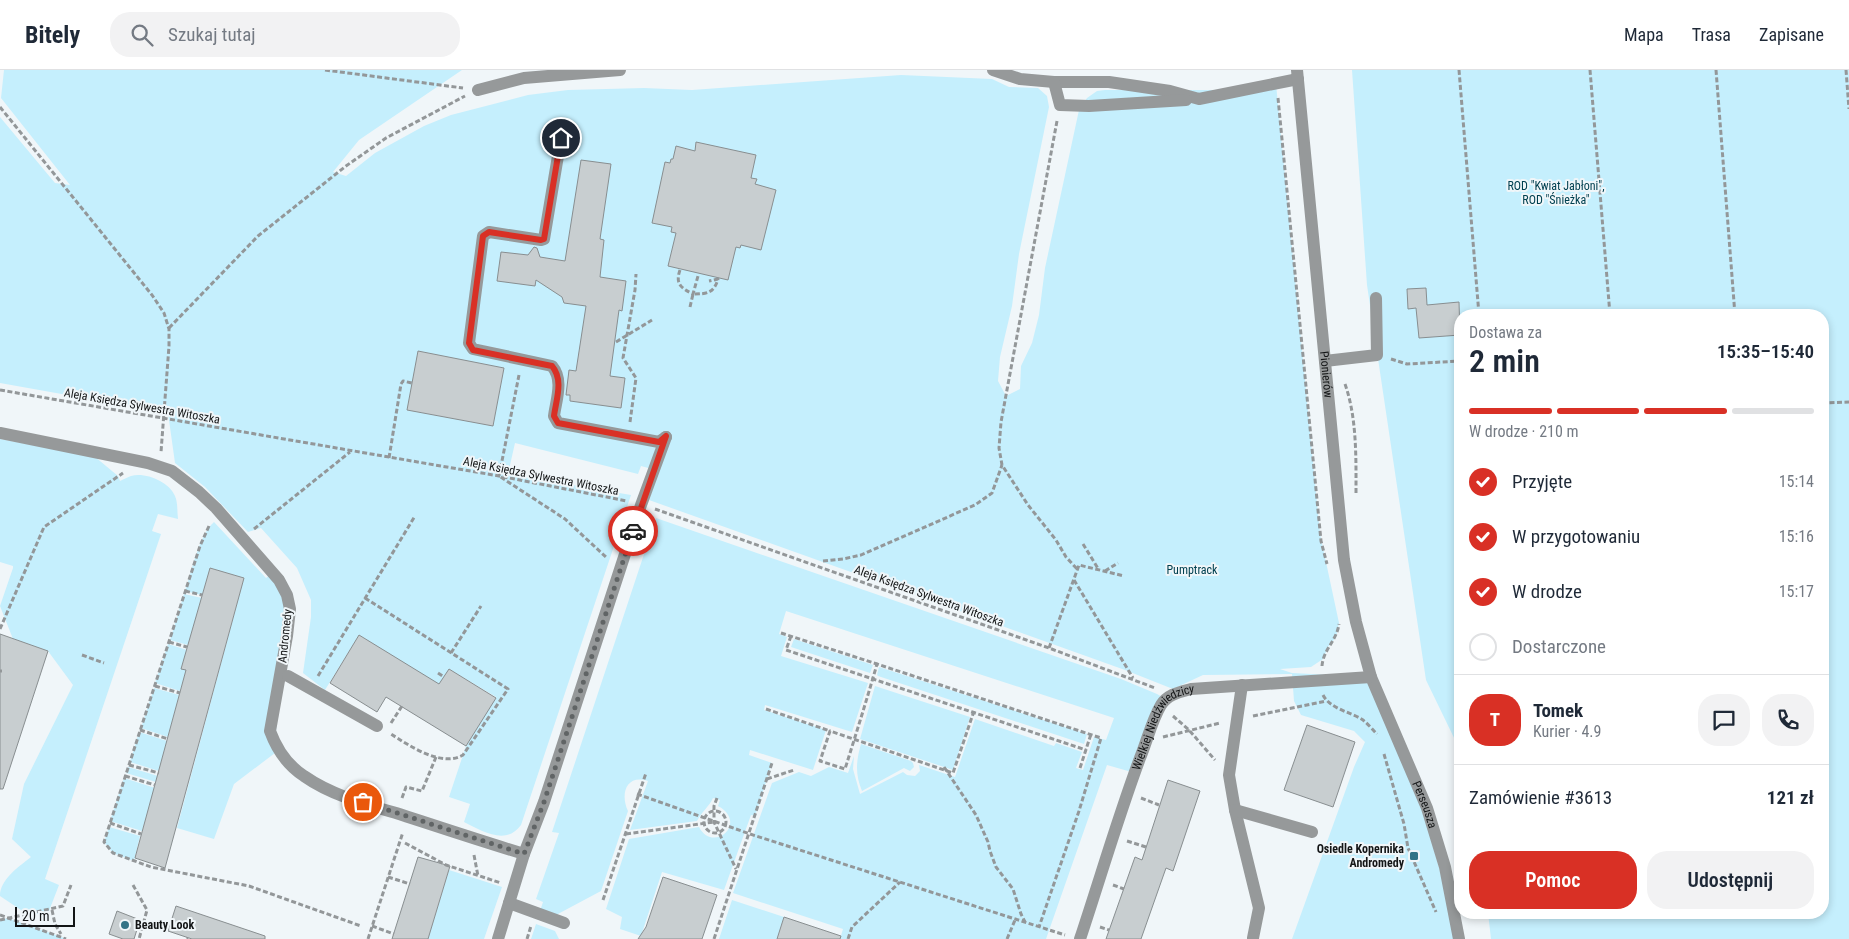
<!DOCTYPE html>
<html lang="pl">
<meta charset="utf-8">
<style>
body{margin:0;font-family:"Roboto Condensed",sans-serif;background:#f2f2f3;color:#1f2937;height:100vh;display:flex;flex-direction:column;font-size:19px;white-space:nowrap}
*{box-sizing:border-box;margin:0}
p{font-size:16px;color:#747a83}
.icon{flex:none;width:28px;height:28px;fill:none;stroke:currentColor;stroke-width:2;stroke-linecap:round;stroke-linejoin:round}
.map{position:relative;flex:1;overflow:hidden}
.drawer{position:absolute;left:1454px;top:239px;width:375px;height:610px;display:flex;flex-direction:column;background:#fff;border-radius:20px;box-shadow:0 2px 8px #0003}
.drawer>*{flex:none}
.scale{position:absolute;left:15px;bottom:12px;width:60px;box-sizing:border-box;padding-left:5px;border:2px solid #131516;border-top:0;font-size:14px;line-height:18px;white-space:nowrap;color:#131516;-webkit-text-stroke:4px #f0f6f9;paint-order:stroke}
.pin{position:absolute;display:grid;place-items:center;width:42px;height:42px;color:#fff;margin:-21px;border:2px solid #fff;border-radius:50%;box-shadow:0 1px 5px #0007}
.courier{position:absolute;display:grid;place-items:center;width:50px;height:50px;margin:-25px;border:4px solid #d93025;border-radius:50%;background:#fff;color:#222;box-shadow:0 1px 6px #0007}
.head em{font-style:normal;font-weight:600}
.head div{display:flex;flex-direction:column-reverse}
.head{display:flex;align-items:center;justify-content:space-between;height:85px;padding:0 15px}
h1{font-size:32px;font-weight:600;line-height:38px}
.bar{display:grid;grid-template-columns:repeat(4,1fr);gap:8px 5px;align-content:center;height:60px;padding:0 15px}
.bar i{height:6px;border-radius:4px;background:#e0e1e3}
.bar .active{background:#d93025}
.bar p{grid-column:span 4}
.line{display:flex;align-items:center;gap:12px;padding:0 15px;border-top:1px solid #e0e1e3}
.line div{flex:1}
.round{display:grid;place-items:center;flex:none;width:52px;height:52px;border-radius:20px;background:#f2f2f3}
ol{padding:0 15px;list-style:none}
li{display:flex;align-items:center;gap:15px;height:55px}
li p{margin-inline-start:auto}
li .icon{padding:5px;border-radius:50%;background:#d93025;color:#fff;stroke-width:4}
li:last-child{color:#747a83}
li i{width:28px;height:28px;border:2px solid #e0e1e3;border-radius:50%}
.cta{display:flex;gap:10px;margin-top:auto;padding:10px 15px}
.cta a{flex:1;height:58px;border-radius:20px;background:#d93025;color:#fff;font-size:20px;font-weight:600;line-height:58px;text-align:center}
.cta a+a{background:#f2f2f3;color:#1f2937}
header{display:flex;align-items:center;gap:30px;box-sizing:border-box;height:70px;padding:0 25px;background:#fff;border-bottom:1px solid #e0e1e3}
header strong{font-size:24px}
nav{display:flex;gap:28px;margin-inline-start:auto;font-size:18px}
.search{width:350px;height:45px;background:#f2f2f3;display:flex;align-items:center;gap:12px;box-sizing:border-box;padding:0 18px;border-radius:20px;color:#747a83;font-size:19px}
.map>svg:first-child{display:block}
</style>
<header>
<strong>Bitely</strong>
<div class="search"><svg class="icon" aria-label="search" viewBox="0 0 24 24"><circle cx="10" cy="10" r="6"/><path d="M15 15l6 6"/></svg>Szukaj tutaj</div>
<nav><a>Mapa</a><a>Trasa</a><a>Zapisane</a></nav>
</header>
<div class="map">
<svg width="1849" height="869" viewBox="0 0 1849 869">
<rect width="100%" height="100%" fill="#f0f6f9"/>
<g fill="#c5effd" fill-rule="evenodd">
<path d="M4 0H462L359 70 333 102 346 106 375 83 424 56 451 45 528 25 568 20 644 18 692 20 901 5 992 9 1009 17 1038 18 1047 26 1049 37 1019 184 1012 236 1000 287 998 311 1006 326 1020 319 1021 296 1032 273 1039 245 1045 198 1079 40 1087 28 1097 21 1105 20H1245L1276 14 1320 464 1339 553 1336 567 1328 577 1323 589 1311 597 1280 599 1292 603 1371 607 1413 704 1459 869H1292L1354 697 1365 672 1354 661 1301 645 1294 631 1292 604 1203 605 1173 619 1125 600 649 430 659 401 641 396 638 404 515 373 508 404 631 425 521 755C506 776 482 761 464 752L470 734 449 727 466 676 496 627 449 599 439 615 359 565 325 620 303 603 311 547V530L297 498 261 458 248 462 205 417 175 393 168 343 0 313V47L55 113 70 115 1 28ZM418 281 504 298 493 356 407 340Z"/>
<path d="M1352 0H1849V869H1491L1488 843 1822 842V245H1460V688L1457 674 1426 610 1367 215Z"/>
<path d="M0 369 94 386 118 406 120 411C124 409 128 407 131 406 146 402 169 412 175 426 178 433 177 441 178 449L158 444 152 461 161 464 45 809 59 815 49 841 30 846 0 826C0 809 20 796 31 787L12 769 24 714 73 615 48 581 13 569 0 536 13 498V496L0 492Z"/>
<path d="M656 448 1121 609 1157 624 1166 629 1135 703 1107 695 1046 869H840L843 859 733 823 772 713 799 702 811 706 829 697 848 703 854 686 853 699 860 724 903 702 907 705 915 706 920 701 919 695 955 707 975 649 1054 676 1056 673 1082 682 1076 698 1083 700 1094 667 1106 670 1114 648 786 541 779 564 787 567 781 586 868 613 852 662 765 635 764 640 826 660 813 700 750 680 749 685 772 693 755 746 751 745 724 820 662 802 641 866 620 859 622 847 606 839 629 769 699 757C713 784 749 753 718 736L720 730 713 728C709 737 702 741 697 751L630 760 648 711C626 704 620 724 628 741L601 821 556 845 540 841 543 832 536 829 559 763 552 762Z"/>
<path d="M214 452 266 508 270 505 278 514 285 537 280 584 275 683 234 714 214 769 177 758 244 508 210 498 202 525 185 521C192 501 199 465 214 452Z"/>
<path d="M184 524 202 528 188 575 170 570Z"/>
<path d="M794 569 873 595 870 603 791 577Z"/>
<path d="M168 574 187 580 181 598 186 600 180 621 155 613Z"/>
<path d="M879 597 1087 664 1084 674 878 606 877 605Z"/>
<path d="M875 616 970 647 953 700 860 669Z"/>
<path d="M154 618 179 625 168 667 141 658Z"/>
<path d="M139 662 167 671 159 701 130 692Z"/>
<path d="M861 674 911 691 913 693 914 697 910 701 904 698 862 721C855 704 856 691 861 674Z"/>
<path d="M128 697 158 706 156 712 126 703Z"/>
<path d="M124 708 155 718 142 761 110 751Z"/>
<path d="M109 757 140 766 134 791 113 783 104 772Z"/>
<path d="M449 800 502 817 484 869H428Z"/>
<path d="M732 830 784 847 777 869H719Z"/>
<path d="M8 848 67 869H0V850Z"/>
<path d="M536 854 555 861 559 869H531Z"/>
</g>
<g fill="#c8ced0" stroke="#888e90">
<path d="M696 72 756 85 751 108 757 109 755 114 776 120 761 180 741 175 740 178 736 177 728 210 668 196 676 163 671 162 672 157 652 153 665 92 670 93 671 89H673L676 76 695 81Z"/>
<path d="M581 90 611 94 600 169 604 170 600 207 626 211 622 241 619 240 610 306 625 308 621 338 570 331V325H566L569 300 576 301 586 236 564 233 562 227 536 210 535 216 497 211 501 182 528 185 534 177 537 178 540 187 565 191Z"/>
<path d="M1426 218 1427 235 1459 232 1460 265 1419 268 1416 238 1408 239 1407 219Z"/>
<path d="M418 281 504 298 493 356 407 340Z"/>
<path d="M210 498 244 508 165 798 135 788 186 600 181 599Z"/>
<path d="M0 564 48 581 3 719H0Z"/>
<path d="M359 565 439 614 449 599 496 628 466 676 386 627 377 642 330 613Z"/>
<path d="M1307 655 1355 672 1333 737 1284 720Z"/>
<path d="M1168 710 1200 721 1173 801 1166 798 1141 869H1106L1135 787 1142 790Z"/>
<path d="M418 787 450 796 428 869H392Z"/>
<path d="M663 807 717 825 702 869H638L646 857Z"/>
<path d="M176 836 265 866V869H192L168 861Z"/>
<path d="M117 841 140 850 134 869H123L109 864Z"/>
<path d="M784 847 841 866 840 869H777Z"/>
</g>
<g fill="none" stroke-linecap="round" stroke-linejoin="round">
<g stroke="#939799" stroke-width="3" stroke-dasharray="5 2.5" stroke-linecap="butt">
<path d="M325 0 463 18"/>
<path d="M1459 0 1479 245"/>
<path d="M1590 0 1610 245"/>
<path d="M1716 0 1735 245"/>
<path d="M1846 0 1849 39"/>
<path d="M1278 28 1321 471 1327 494"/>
<path d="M0 37 152 225 164 243 169 259V276L161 382"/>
<path d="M1057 51 1001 352 999 378 1002 395 1028 435 1056 470 1066 487 1078 500"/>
<path d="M680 200C675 214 681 218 693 224L698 206"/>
<path d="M690 237 693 224C707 224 714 223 718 209L709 211"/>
<path d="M169 258 258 166 346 96 386 68 465 26"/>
<path d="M616 272 652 250"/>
<path d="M1391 289 1407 294 1460 291"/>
<path d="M519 305 499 406 565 449 607 488"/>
<path d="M1345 314C1357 348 1356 388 1356 424"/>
<path d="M0 320 499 406 627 431"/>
<path d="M1822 333 1849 332"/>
<path d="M630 352 636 308 623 288 635 220 636 204"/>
<path d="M389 388 401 314 403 311 412 313"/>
<path d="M655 439 1049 578 1155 618"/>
<path d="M209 456 200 476 104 772 113 783 151 797 249 816 361 856"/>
<path d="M254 459 350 382"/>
<path d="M1083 474 1099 500"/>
<path d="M823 491 843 489 861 485 975 435 992 423 1002 395"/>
<path d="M1105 501 1118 493"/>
<path d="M1074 510 1133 608"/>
<path d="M185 521 202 525"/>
<path d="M365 528 508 619 463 685C442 698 408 675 391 664"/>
<path d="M0 559 44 457 123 403"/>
<path d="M781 563 877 594"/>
<path d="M791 566 786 580 1086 680"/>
<path d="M169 572 187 577"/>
<path d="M1049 578 1079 495 1124 506"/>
<path d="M451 583 481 536"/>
<path d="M82 585 104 593"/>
<path d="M1322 596C1323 580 1337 570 1339 554"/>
<path d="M0 601H2"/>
<path d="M438 603 444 607"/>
<path d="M318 606 415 446"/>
<path d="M155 616 180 623"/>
<path d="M1323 625C1330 639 1351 642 1363 650 1368 654 1373 660 1377 664"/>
<path d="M766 639 830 661"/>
<path d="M974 641 953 703 830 661 820 691 845 699C856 664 867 629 877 594L1101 668 1079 741 1039 857"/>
<path d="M1173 646 1189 660 1215 690"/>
<path d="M1253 646 1326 631"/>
<path d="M391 653 402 636"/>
<path d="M140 660 168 669"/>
<path d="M1163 667 1220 653"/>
<path d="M1384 684 1404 754 1408 778 1436 842"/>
<path d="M129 695 159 703"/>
<path d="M944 697 976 745 988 772 990 781 996 797 1013 819 1021 844 1025 852"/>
<path d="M1080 698 1091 664"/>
<path d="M125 706 155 715"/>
<path d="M767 709 794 700"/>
<path d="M637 724 750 764 1065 865"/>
<path d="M402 728 406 717 422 721 436 687"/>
<path d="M717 728 714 736V752L736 799"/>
<path d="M1141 728 1159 735"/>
<circle cx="715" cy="752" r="11"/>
<path d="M110 753 141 764"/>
<path d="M626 764 714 752"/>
<path d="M1127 771 1146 777"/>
<path d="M405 773 446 795 501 813"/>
<path d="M474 785 478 806"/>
<path d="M388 807 410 814"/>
<path d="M133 815 147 840 139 869"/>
<path d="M1113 815 1124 819"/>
<path d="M603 830 646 703"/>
<path d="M52 840 55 854 61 864"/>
<path d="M0 845 66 869"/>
<path d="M0 850 63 836 71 815"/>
<path d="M372 856 394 864"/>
<path d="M1100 857 1109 860"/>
<path d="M187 869 188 868"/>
<path d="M368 869 403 762"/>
<path d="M527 869 531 856"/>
<path d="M714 869 772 693"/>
<path d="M848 869 852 857 900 812"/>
<path d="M1007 869 1015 850"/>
</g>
<g stroke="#96999a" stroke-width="12">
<path d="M993 0 1020 9 1054 12H1109L1170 21 1199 29 1298 9"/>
<path id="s1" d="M1297 0 1344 490 1356 552 1371 607 1427 738 1445 797 1459 869"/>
<path d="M1054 12 1060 35 1089 36 1186 30"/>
<path d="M478 20 524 8 620 0"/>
<path d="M561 68 544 169 541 170 489 162 483 166 469 273 473 279 552 296C564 310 556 330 554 346L558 353 659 372 666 367"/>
<path d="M1325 291 1377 285 1376 228"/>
<path d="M0 363 148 393 172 401 199 422 216 438 279 510 287 525 290 539 287 566 270 661C277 680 287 695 304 706 331 725 365 734 396 743 439 757 481 771 524 784"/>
<path d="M288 606 377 656"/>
<path d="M1242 615 1229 705 1235 740 1259 838 1253 868"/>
<path d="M1235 740 1312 762"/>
<path d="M509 833 564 853"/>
<path d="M498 869 524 784 544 732 641 435 666 367"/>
<path id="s2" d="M1080 869C1100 809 1118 747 1140 688 1147 671 1152 650 1161 635 1168 624 1180 622 1191 619L1371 607"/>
</g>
</g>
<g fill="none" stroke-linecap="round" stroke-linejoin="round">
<path stroke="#606465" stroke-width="5" stroke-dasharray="0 9" d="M363 732 524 784 544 732 633 461"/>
<path stroke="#d93025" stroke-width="6" d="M561 68 544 169 541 170 489 162 483 166 469 273 473 280 552 296C564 310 556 330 554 346L558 353 659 372 666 366 633 461"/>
</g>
<g fill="#327386" stroke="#f0f6f9" stroke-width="2">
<rect x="1409" y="781" width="10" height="10" rx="2.5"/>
<circle cx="125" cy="855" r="5"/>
</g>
<g text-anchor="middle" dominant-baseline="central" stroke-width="4" stroke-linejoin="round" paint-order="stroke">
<g font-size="12" fill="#004050" stroke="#f0f6f9">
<text x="1556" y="116">ROD "Kwiat Jabłoni",<tspan x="1556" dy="14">ROD "Śnieżka"</tspan></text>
<text x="1192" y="500">Pumptrack</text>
</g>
<g font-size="12" fill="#131516" stroke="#f0f6f9">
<text stroke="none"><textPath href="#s1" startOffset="306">Pionierów</textPath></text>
<text transform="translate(142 336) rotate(10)">Aleja Księdza Sylwestra Witoszka</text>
<text transform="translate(541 406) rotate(11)">Aleja Księdza Sylwestra Witoszka</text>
<text transform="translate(929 526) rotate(20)">Aleja Księdza Sylwestra Witoszka</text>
<text transform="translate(285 566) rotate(-84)">Andromedy</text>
<text stroke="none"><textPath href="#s2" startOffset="232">Wielkiej Niedźwiedzicy</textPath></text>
<text stroke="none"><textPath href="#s1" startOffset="751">Perseusza</textPath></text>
</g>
<g font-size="12" font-weight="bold" fill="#131516" stroke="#f0f6f9" text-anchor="end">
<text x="1404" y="779">Osiedle Kopernika<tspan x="1404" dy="14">Andromedy</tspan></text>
<text x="135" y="855" text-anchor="start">Beauty Look</text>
</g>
</g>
</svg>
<div class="scale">20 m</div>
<div class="pin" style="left:363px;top:732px;background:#ea580c"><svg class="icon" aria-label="bag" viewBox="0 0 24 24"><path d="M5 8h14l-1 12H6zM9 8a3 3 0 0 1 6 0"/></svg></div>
<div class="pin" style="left:561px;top:68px;background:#1f2937"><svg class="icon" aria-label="home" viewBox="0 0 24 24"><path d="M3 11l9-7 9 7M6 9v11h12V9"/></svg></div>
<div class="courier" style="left:633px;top:461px"><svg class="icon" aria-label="car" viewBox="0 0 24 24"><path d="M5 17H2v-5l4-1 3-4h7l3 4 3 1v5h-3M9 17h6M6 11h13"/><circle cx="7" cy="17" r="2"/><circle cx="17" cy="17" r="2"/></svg></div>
<section class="drawer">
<div class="head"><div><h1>2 min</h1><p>Dostawa za</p></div><em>15:35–15:40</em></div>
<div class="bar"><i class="active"></i><i class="active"></i><i class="active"></i><i></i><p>W drodze · 210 m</p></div>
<ol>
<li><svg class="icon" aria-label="check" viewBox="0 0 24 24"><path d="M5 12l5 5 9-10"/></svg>Przyjęte<p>15:14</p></li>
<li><svg class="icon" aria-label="check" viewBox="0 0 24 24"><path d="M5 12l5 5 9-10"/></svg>W przygotowaniu<p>15:16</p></li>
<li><svg class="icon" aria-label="check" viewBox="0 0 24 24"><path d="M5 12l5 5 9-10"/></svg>W drodze<p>15:17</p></li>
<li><i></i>Dostarczone</li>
</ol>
<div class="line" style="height:90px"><b class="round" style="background:#d93025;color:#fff">T</b><div><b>Tomek</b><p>Kurier · 4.9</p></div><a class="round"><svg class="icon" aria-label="chat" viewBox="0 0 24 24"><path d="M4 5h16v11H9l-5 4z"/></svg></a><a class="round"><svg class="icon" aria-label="phone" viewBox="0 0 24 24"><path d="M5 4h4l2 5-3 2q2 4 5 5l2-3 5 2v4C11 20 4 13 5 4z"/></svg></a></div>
<div class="line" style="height:65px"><div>Zamówienie #3613</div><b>121 zł</b></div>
<div class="cta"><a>Pomoc</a><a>Udostępnij</a></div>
</section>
</div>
